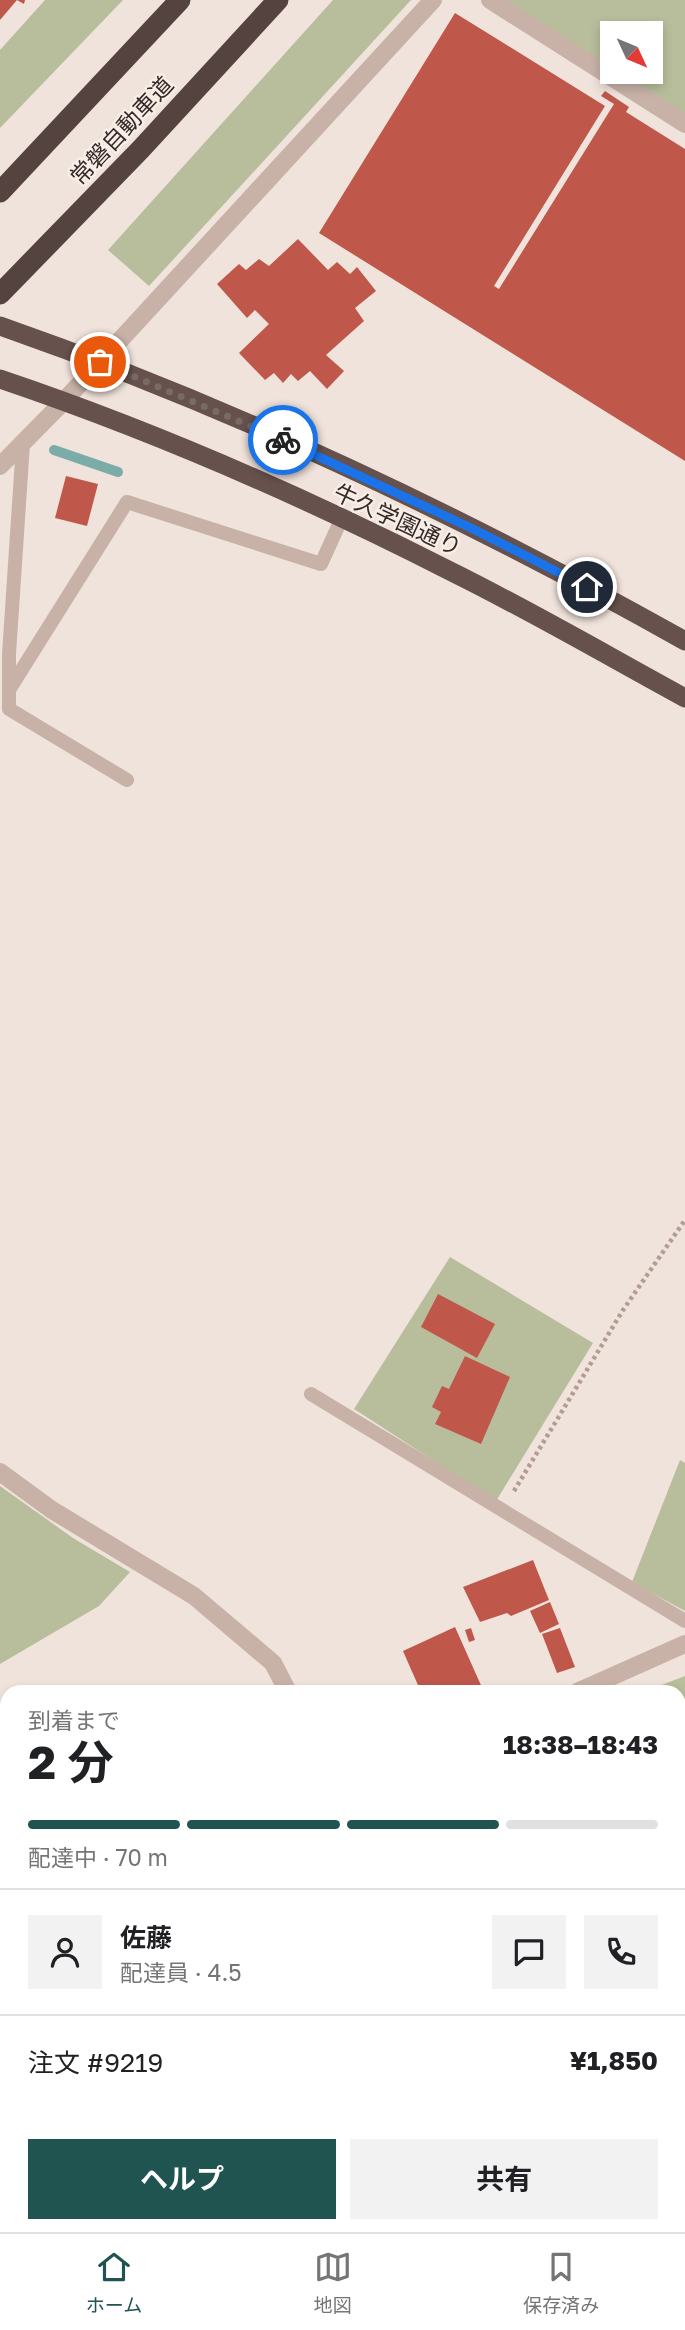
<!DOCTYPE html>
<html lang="ja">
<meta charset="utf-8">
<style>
body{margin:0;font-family:"Golos Text","Noto Sans JP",sans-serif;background:#f2f2f2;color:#202124;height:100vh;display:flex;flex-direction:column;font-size:26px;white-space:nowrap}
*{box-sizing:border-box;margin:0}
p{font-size:23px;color:#757577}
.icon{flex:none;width:38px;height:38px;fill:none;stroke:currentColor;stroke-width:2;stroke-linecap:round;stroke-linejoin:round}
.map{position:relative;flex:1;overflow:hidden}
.details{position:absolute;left:0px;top:1685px;width:686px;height:548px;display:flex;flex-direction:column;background:#fff;border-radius:21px 21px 0 0;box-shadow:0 4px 10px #0003}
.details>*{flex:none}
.needle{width:46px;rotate:134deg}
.fabs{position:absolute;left:600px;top:21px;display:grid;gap:14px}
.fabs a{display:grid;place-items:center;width:63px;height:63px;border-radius:0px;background:#fff;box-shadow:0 4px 10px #0003;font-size:35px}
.pin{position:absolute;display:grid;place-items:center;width:60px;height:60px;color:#fff;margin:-30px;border:4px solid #fff;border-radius:50%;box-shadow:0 2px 7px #0007}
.courier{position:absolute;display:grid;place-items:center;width:70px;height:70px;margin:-35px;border:5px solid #1a73e8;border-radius:50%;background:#fff;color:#222;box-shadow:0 2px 9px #0007}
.headline em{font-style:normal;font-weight:700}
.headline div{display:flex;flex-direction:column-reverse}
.headline{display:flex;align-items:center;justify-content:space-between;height:119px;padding:0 28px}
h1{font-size:46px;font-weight:700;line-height:52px}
.bar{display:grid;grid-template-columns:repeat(4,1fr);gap:10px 7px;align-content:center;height:84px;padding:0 28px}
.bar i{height:9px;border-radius:5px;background:#e0e0e0}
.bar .active{background:#205450}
.bar p{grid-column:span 4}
.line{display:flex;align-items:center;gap:18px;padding:0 28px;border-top:2px solid #e0e0e0}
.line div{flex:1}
.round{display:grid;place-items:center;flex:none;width:74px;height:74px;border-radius:0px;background:#f2f2f2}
.primary-button{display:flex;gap:14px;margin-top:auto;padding:14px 28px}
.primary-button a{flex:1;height:80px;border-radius:0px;background:#205450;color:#fff;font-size:28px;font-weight:700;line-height:80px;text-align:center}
.primary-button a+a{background:#f2f2f2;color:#202124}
.menu{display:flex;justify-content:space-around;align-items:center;height:98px;border-top:2px solid #e0e0e0;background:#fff;font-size:19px;color:#757577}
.menu a{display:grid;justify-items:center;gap:4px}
.menu .active{color:#205450}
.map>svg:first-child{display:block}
</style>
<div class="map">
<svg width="685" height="2232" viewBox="0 0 685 2232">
<rect width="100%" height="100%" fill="#f0e3db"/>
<g fill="#b8be9c">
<path d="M45 0H123L0 128V50Z"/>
<path d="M333 0H411L149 286 108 250Z"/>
<path d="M505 0H685V114L618 72H651V33H612V68Z"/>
<path d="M450 1257 593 1343 496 1501 354 1409Z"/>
<path d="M680 1460 685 1463V1611L632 1582Z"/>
<path d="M0 1486 73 1538 130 1572 99 1606 0 1664Z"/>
<path d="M685 1676V1702L679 1704V1692H643Z"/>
<path d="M7 1981V2226H80V2232H0V1984Z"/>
<path d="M685 2009V2106L679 2108V2010Z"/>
<path d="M679 2149 685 2170V2232H642L641 2226H679Z"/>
</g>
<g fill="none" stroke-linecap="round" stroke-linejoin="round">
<path stroke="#7caca7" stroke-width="10" d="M54 450 118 472"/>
</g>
<g fill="#bf574b">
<path d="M0 0H25L24 4 17 0 0 20Z"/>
<path d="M455 13 605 106 494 286 499 289 614 104 601 96 605 91 629 107 626 112 685 149V461L319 233Z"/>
<path d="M298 239 328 270 337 262 350 274 357 267 376 291 355 308 364 321 326 355 344 371 327 389 310 371 298 381 291 374 283 383 274 373 265 380 239 353 269 324 255 310 247 318 217 284 239 264 246 270 259 259 269 266Z"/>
<path d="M66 476 98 484 87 526 55 518Z"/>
<path d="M438 1294 495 1324 477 1358 421 1327Z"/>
<path d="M465 1356 510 1377 481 1444 435 1424 441 1412 432 1407 442 1386 449 1389Z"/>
<path d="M533 1560 549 1600 511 1616 507 1613 480 1622 463 1587Z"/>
<path d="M550 1602 559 1624 540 1633 530 1611Z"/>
<path d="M455 1627 484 1692H421L403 1651Z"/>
<path d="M471 1628 475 1640 469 1642 465 1630Z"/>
<path d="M560 1628 575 1667 557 1673 542 1634Z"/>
<path d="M685 1706V1741L679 1742V1708Z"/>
<path d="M591 2226H634L635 2232H592Z"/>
</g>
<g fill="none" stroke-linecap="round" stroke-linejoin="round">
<g stroke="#b39c92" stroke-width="4.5" stroke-dasharray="3.5 3.5" stroke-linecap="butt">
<path d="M514 1491 623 1310 685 1220"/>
<path d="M679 1895 685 1894"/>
<path d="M398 2232 407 2226"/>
</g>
<g stroke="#c8b2a8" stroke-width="14">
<path d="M23 444 9 654V709L127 780"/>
<path d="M9 690 127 502 321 564 341 520"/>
<path d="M311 1394 685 1621"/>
</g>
<g stroke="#c8b2a8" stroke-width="18">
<path d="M490 0 685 124"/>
<path d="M100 362 433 0"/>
<path d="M0 466 63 402"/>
<path d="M0 1472 52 1510 194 1596 273 1663 288 1692"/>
<path d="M552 2226 555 2232"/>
</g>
<g stroke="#c8b2a8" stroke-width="18">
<path d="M63 402 100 362"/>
<path d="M577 1692 685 1644"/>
<path d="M0 1952 7 1949"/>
</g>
<g stroke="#66514c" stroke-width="19">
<path d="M0 326C235 408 468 519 685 641"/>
<path d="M0 379C154 431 307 498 452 572 531 611 608 656 685 698"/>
</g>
<g stroke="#55433f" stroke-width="21">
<path d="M0 192 180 0"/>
<path d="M0 294 141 149 278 0"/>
</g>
</g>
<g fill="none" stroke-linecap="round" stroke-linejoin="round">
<path stroke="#766b67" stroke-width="7" stroke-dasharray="0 12.6" d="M100 362 283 440"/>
<path stroke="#1a73e8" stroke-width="9" d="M283 440 471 528 587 587"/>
</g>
<g text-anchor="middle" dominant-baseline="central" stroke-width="5" stroke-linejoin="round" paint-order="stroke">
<g font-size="23" fill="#352a28" stroke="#f8eee7">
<text transform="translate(121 130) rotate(-47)">常磐自動車道</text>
<text transform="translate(398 519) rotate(25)">牛久学園通り</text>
</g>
</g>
</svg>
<div class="fabs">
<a><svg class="needle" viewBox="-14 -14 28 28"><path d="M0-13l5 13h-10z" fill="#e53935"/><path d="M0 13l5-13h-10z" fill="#757577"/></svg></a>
</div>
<div class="pin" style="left:100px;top:362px;background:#ea580c"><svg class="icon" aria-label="bag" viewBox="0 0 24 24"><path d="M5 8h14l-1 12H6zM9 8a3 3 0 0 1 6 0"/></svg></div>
<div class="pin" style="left:587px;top:587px;background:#1f2937"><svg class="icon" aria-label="home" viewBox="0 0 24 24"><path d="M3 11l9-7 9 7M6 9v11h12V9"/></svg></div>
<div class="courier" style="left:283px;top:440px"><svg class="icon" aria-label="bike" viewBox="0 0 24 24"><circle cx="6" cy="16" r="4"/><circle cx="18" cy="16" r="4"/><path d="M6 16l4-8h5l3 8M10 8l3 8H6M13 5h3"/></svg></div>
<section class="details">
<div class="headline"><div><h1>2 分</h1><p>到着まで</p></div><em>18:38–18:43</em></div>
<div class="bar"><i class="active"></i><i class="active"></i><i class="active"></i><i></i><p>配達中 · 70 m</p></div>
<div class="line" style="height:126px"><a class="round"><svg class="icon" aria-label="person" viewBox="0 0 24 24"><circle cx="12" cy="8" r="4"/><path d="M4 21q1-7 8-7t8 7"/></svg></a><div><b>佐藤</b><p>配達員 · 4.5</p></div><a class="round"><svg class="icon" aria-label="chat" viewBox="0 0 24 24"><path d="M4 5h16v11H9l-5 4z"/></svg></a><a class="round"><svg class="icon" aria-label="phone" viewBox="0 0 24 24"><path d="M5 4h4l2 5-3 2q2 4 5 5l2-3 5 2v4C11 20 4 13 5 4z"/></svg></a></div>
<div class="line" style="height:91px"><div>注文 #9219</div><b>¥1,850</b></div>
<div class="primary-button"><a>ヘルプ</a><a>共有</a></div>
</section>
</div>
<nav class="menu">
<a class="active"><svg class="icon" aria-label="home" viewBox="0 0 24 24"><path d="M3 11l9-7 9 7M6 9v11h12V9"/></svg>ホーム</a>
<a><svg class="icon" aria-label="map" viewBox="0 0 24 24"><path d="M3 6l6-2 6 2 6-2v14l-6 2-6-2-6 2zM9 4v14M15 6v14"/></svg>地図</a>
<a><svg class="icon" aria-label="saved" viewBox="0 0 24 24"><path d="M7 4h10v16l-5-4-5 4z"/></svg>保存済み</a>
</nav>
